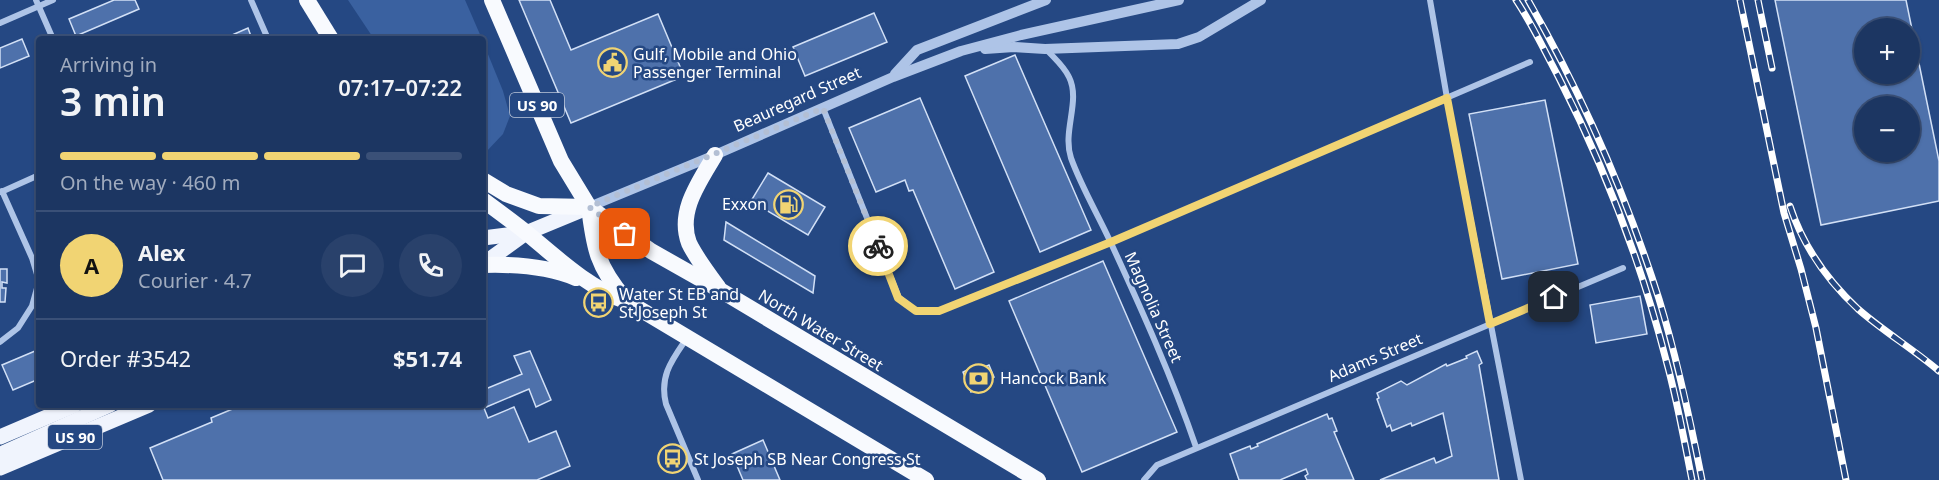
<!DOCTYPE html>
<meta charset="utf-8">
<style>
body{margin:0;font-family:"Noto Sans",sans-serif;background:#29416b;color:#f1f3f6;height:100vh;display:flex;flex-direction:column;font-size:22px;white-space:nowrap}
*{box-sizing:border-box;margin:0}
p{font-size:20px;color:#a0abbe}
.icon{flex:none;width:33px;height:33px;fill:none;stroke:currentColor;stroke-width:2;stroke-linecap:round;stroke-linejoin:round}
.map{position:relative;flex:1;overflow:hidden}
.sheet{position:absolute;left:36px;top:36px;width:450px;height:372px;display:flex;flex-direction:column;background:#1c3662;border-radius:6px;box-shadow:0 2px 4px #0004,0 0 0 2px #3a5077}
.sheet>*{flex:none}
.buttons{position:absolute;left:1854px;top:18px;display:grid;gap:12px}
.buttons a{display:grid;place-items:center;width:66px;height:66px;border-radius:50%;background:#1c3662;box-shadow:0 2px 4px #0004,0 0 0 2px #3a5077;font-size:30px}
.pin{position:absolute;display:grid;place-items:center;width:51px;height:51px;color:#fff;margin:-26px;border-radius:12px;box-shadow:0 3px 9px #0006}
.courier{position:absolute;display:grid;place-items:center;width:60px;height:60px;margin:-30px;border:4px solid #f1d473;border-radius:50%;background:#fff;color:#222;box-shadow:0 2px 8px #0007}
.summary em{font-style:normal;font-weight:600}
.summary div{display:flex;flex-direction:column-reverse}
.summary{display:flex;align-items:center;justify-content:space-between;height:102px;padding:0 24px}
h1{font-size:39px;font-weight:600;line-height:45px}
.bar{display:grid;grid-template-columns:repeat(4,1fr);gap:9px 6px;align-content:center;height:72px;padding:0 24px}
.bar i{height:8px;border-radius:4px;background:#3a5077}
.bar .active{background:#f1d473}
.bar p{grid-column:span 4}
.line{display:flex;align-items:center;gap:15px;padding:0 24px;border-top:2px solid #3a5077}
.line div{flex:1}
.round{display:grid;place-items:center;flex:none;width:63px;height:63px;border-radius:32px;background:#29416b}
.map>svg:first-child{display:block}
</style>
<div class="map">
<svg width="1939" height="480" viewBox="0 0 1939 480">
<rect width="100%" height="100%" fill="#254883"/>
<g fill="#3a61a0">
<path d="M348 0H465L482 39H374Z"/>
<path d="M483 42 503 91 510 116 503 134 485 153 483 152Z"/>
</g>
<g fill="#4e71ab" stroke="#d2e0f6" stroke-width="1.5" fill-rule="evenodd">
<path d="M114 0H135L139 9 76 36 69 19Z"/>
<path d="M519 0H550L571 50 658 14 684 76 571 123Z"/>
<path d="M1775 0H1906L1939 161V201L1821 225ZM1864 28H1910V74H1864ZM1864 106H1910V152H1864Z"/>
<path d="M874 13 887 42 805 76 793 47Z"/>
<path d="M248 28 252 39H223Z"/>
<path d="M22 39 29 56 0 68V48Z"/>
<path d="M1015 55 1091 230 1040 252 965 76Z"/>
<path d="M920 98 994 272 955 289 913 190 909 191 905 180 876 192 849 128Z"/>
<path d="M1545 100 1578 264 1502 279 1469 114Z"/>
<path d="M768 173 825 207 808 235 751 201Z"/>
<path d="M726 222 815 276 813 293 724 240Z"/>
<path d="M1103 261 1177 432 1082 472 1009 301Z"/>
<path d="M0 269H7V283L2 282V288H6L5 302H0Z"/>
<path d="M1640 296 1647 334 1596 343 1590 305Z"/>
<path d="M35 351 39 360V379L13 390 2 365Z"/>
<path d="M530 351 551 400 536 407 529 389 484 408 488 418 514 407 529 442 556 431 570 466 537 480H163L150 448 212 422 211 418 242 405H483V390L522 374 514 356Z"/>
<path d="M1477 351 1482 363 1479 365 1499 480H1380L1434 458 1436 463 1452 456 1443 413 1412 426 1411 423 1392 431 1390 425 1387 427 1377 399 1379 398 1377 393 1401 381 1407 385 1446 364 1447 366 1467 358 1466 356Z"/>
<path d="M989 365 994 377 978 384 980 388 971 392 963 372 971 368 973 372Z"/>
<path d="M1327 414 1329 419 1332 418 1337 431 1334 432 1354 480H1307L1305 476 1308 474 1306 469 1280 480H1239L1230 454 1250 446 1251 449 1258 446 1257 444Z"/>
<path d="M763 440 780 480H743L732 454Z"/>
</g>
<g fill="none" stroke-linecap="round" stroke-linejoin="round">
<g stroke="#aec4e7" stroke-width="6">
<path d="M36 0 53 39"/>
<path d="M251 0 268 39"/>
<path d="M1430 0 1447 98 1521 480"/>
<path d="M0 23 53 0"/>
<path d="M1046 49C1054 58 1064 66 1069 77 1081 101 1062 131 1071 158 1081 186 1097 213 1110 241 1141 308 1172 377 1196 447"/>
<path d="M823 108 899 298 916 311H939L1111 242 1530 62"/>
<path d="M1 192 39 175"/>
<path d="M687 338C672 360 659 376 666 404L698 480"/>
<path d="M0 342 18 328 32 306 39 281 32 258 2 191"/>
<path d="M1144 480 1157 465 1623 268"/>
</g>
<g stroke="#aec4e7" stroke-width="10">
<path d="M985 49 1014 47 1045 49 1178 44 1199 37 1261 0"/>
<path d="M895 74 917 50 1046 0"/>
<path d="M589 207 715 155 893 77 961 51 1021 35 1179 0"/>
</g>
<g stroke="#f0f4fd" stroke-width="15">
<path d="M483 238 523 233"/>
<path d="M483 264 526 233 589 207"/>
<path d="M0 437 75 405"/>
<path d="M0 455 5 452 110 405"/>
<path d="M0 468 149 405"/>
</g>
<g stroke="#f8fafe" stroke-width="16">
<path d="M307 0 331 39"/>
<path d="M492 0 561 161 589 207 651 251 720 290 1038 480"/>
<path d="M715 155C700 181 677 211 689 243 696 258 708 273 718 287"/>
<path d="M483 180 506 194 539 206 589 207"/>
<path d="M483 200C498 211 513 222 528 234 558 259 590 289 628 302L926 480"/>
<path d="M589 207C594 248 597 266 625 299"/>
<path d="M483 265C515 264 547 266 576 278"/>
</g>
<defs>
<g id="rail">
<path d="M1516 0C1532 24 1544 50 1558 76 1604 166 1641 262 1666 360 1677 399 1684 440 1692 480"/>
<path d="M1528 0C1582 94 1626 195 1659 299 1677 358 1690 419 1702 480"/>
<path d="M1740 0 1784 213 1801 269 1816 328 1846 480"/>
<path d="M1758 0 1772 68"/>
<path d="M1790 206C1803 246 1827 280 1858 309 1883 331 1913 349 1939 371"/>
</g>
</defs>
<use href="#rail" stroke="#fff" stroke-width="7"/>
<use href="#rail" stroke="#254883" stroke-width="4.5" stroke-dasharray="14" stroke-linecap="butt"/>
</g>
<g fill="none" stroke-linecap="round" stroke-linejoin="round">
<path stroke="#b3bfd4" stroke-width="6" stroke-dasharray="0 10.8" d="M625 234 589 207 823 108 878 246"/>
<path stroke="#f1d473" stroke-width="8" d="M878 246 898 298 916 311H939L1111 242 1447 98 1490 324 1554 297"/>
</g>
<defs>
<symbol id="civic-ring" viewBox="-11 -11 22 22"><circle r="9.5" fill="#254883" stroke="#f1d473" stroke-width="1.5"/><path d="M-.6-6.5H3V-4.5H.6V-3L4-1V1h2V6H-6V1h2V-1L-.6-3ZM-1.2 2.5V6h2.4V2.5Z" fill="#f1d473"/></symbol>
<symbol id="fuel-ring" viewBox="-11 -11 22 22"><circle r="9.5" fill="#254883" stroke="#f1d473" stroke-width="1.5"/><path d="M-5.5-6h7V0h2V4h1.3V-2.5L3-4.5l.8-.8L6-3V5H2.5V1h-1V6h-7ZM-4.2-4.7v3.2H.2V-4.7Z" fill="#f1d473"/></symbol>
<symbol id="bus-ring" viewBox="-11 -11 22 22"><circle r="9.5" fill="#254883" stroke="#f1d473" stroke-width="1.5"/><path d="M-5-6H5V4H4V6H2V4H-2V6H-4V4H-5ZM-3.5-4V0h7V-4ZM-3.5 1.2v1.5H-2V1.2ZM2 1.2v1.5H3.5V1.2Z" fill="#f1d473"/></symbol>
<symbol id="bank-ring" viewBox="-11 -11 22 22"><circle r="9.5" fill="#254883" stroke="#f1d473" stroke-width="1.5"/><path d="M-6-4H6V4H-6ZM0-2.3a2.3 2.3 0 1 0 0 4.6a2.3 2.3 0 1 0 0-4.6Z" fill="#f1d473"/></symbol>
</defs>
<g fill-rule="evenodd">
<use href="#civic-ring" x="596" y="46" width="33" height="33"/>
<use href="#fuel-ring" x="772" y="188" width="33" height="33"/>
<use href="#bus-ring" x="582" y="286" width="33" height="33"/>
<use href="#bank-ring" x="962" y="362" width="33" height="33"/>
<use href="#bus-ring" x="656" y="442" width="33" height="33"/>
</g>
<g text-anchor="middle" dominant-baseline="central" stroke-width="5" stroke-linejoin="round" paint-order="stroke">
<g fill="#254883" stroke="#bec8da" stroke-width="1.5">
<rect x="510" y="93" width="54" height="24" rx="4.5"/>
<rect x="48" y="425" width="54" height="24" rx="4.5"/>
</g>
<g font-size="15" font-weight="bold" fill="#fff">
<text x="537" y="105">US 90</text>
<text x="75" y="437">US 90</text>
</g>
<g font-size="16" fill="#fff" stroke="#254883" text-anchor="start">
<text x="633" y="54">Gulf, Mobile and Ohio<tspan x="633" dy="18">Passenger Terminal</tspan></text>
<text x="767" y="204" text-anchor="end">Exxon</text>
<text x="619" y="294">Water St EB and<tspan x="619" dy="18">St Joseph St</tspan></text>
<text x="1000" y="378">Hancock Bank</text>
<text x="694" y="459">St Joseph SB Near Congress St</text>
</g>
<g font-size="16" fill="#fff" stroke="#254883">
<text transform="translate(797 99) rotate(-24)">Beauregard Street</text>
<text transform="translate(1154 307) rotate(66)">Magnolia Street</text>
<text transform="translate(821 330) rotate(31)">North Water Street</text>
<text transform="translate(1375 357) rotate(-23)">Adams Street</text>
</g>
</g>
</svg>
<div class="buttons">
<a>+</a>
<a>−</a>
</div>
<div class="pin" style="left:625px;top:234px;background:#ea580c"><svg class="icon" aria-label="bag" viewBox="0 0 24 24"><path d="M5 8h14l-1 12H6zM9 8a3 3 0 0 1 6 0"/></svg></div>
<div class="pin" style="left:1554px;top:297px;background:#1f2937"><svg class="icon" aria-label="home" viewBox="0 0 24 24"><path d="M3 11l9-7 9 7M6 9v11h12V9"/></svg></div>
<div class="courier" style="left:878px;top:246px"><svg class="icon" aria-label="bike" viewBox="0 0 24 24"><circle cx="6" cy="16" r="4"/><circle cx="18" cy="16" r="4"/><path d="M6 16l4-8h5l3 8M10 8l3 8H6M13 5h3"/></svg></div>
<section class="sheet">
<div class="summary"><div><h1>3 min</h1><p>Arriving in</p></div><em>07:17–07:22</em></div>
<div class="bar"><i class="active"></i><i class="active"></i><i class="active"></i><i></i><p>On the way · 460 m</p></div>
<div class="line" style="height:108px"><b class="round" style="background:#f1d473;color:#111">A</b><div><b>Alex</b><p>Courier · 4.7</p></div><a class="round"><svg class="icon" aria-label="chat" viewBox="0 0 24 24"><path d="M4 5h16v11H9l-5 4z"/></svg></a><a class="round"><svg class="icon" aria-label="phone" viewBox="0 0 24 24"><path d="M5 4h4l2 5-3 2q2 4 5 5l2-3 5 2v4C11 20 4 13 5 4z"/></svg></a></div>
<div class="line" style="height:78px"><div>Order #3542</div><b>$51.74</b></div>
</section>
</div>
